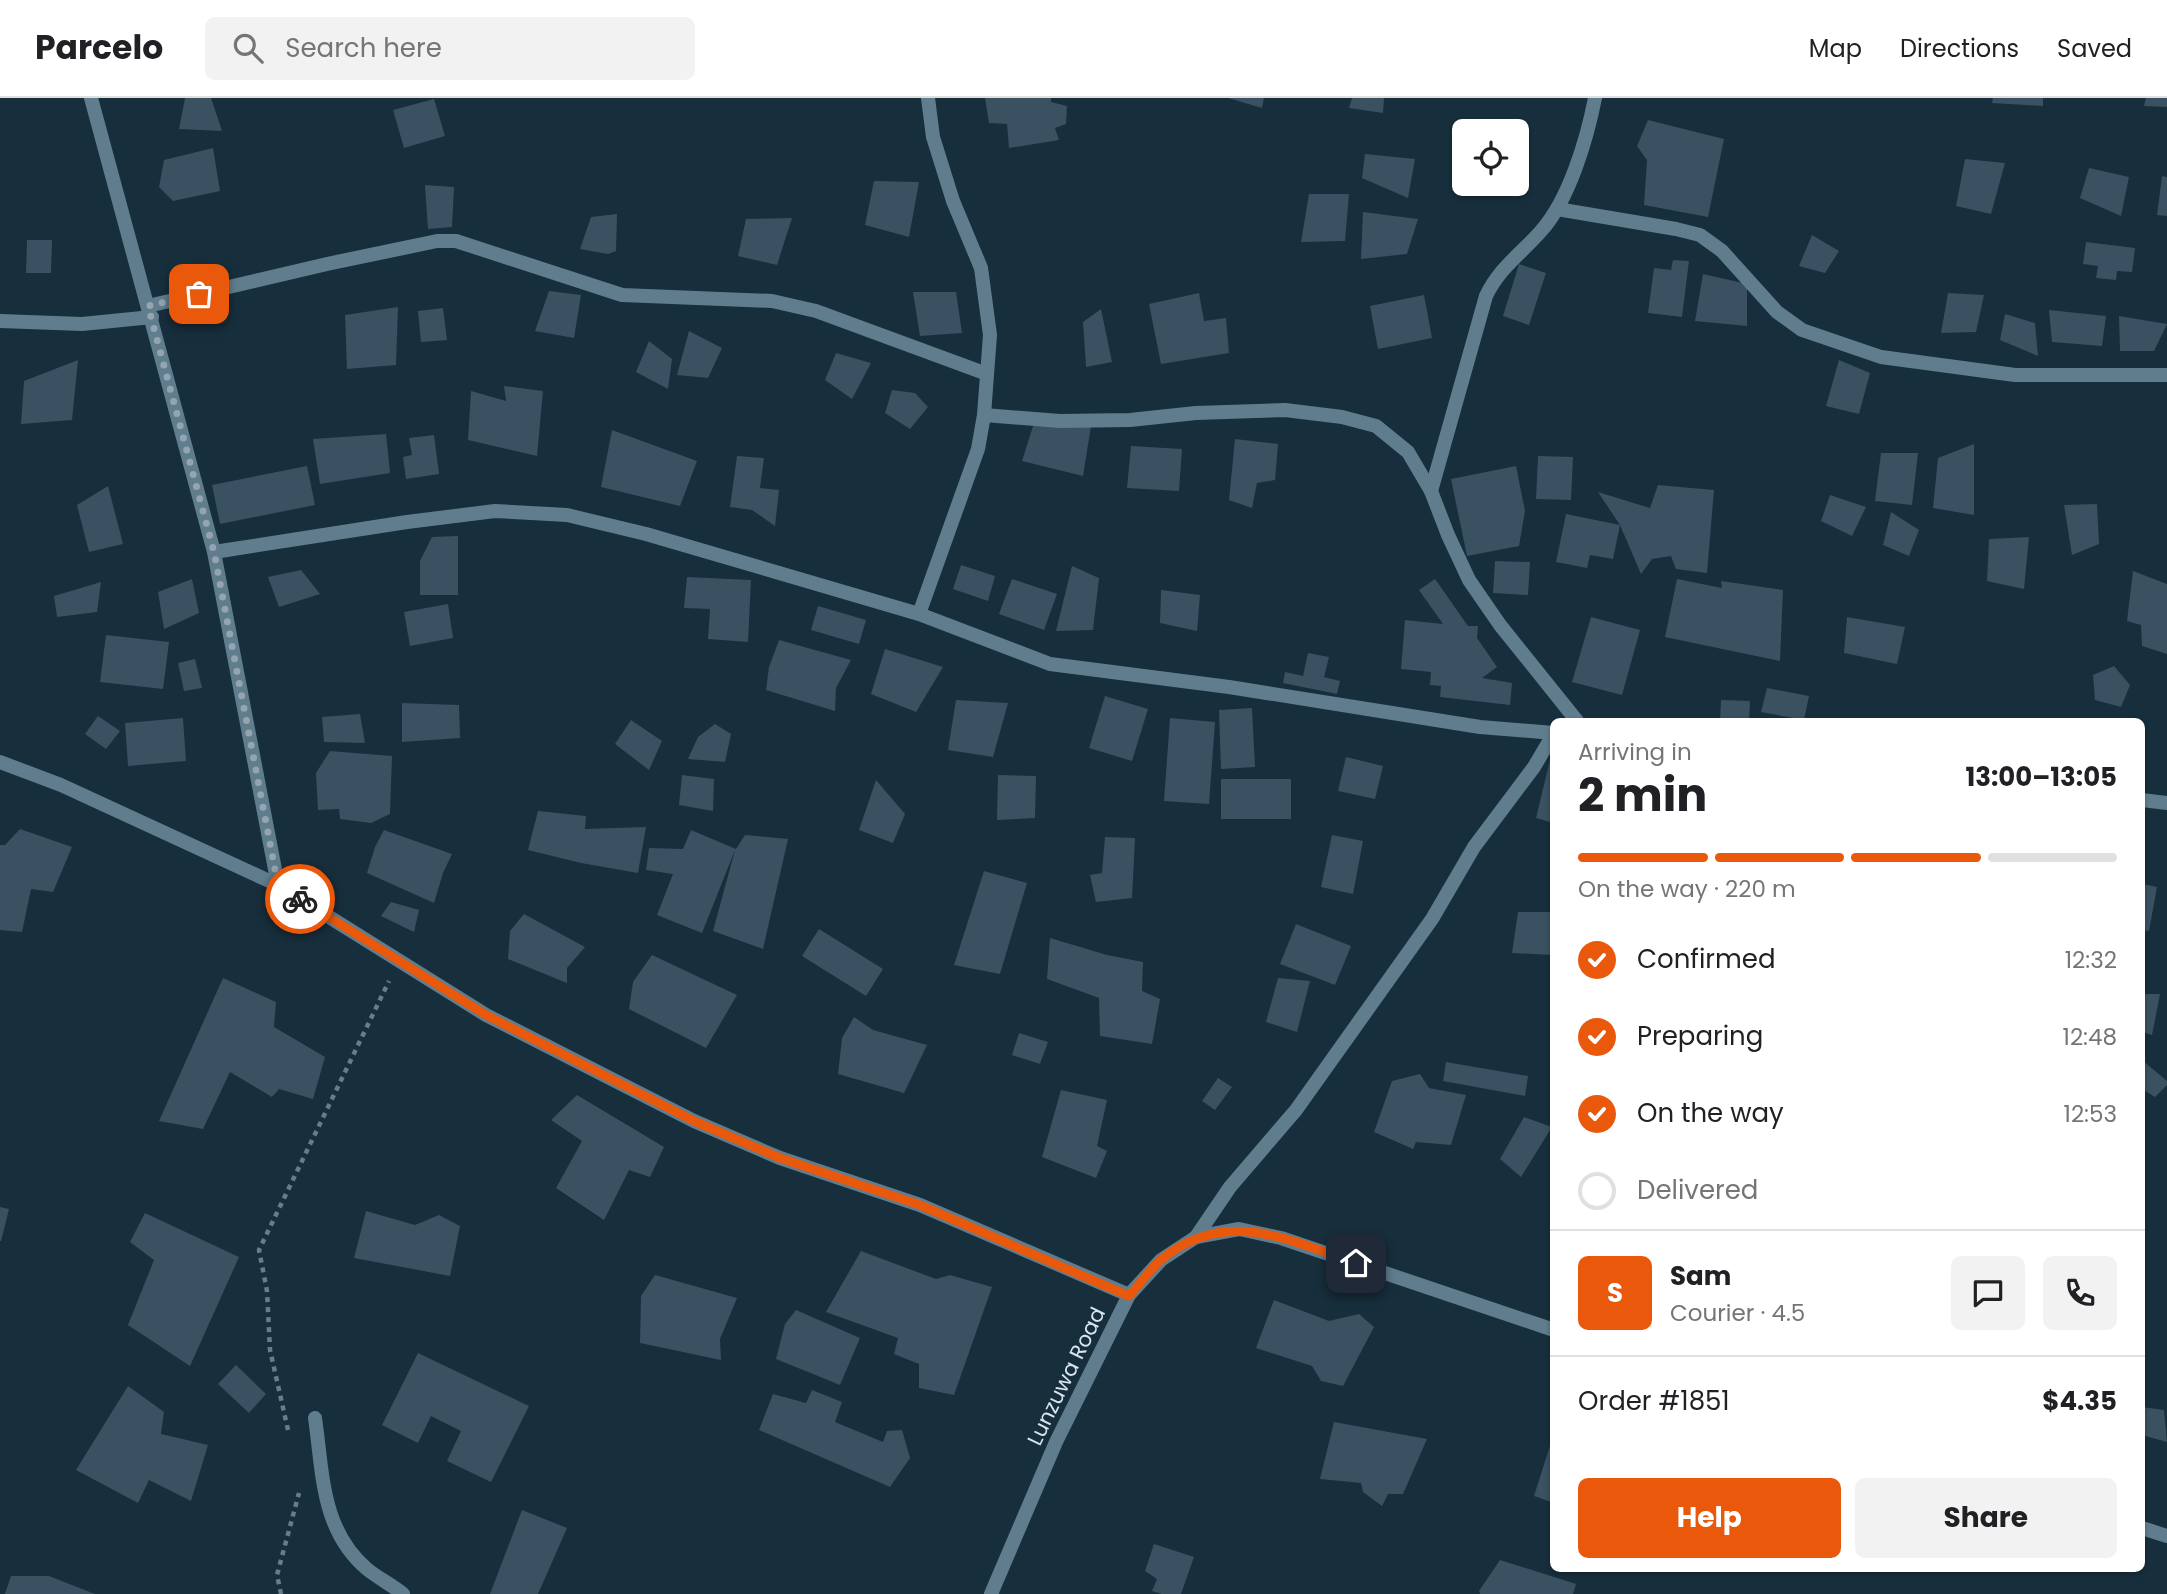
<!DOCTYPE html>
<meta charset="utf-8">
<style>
body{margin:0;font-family:Poppins,sans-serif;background:#f2f2f2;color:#202124;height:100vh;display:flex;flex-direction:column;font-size:26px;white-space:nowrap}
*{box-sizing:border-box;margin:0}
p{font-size:23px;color:#757577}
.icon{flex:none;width:38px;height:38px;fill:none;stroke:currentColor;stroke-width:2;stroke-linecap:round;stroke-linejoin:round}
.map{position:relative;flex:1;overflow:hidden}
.sheet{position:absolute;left:1550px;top:620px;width:595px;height:854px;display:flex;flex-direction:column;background:#fff;border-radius:10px;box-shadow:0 2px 5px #0004}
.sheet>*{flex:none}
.tools{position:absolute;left:1452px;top:21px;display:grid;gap:14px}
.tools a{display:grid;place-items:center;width:77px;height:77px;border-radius:10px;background:#fff;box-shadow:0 2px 5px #0004;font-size:35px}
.pin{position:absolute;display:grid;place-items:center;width:60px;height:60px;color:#fff;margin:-30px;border-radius:14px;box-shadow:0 4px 10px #0006}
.courier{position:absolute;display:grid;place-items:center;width:70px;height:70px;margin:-35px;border:5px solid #ea580c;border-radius:50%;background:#fff;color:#222;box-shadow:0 2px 9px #0007}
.summary em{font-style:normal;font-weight:700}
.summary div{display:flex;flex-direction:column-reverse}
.summary{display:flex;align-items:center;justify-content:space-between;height:119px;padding:0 28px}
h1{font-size:46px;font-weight:700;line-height:52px}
.bar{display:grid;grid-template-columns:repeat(4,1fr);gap:10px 7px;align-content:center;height:84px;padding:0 28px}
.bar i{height:9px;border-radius:5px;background:#e0e0e0}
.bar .on{background:#ea580c}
.bar p{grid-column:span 4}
.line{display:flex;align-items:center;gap:18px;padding:0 28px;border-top:2px solid #e0e0e0}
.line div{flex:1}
.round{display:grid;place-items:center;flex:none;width:74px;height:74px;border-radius:10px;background:#f2f2f2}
ol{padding:0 28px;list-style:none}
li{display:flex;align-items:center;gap:21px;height:77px}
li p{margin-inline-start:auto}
li .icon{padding:7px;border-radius:50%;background:#ea580c;color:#fff;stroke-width:4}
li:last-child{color:#757577}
li i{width:38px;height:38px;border:4px solid #e0e0e0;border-radius:50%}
.cta{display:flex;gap:14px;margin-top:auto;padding:14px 28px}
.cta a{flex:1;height:80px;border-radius:10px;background:#ea580c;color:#fff;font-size:28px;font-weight:700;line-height:80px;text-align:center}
.cta a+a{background:#f2f2f2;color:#202124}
header{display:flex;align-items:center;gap:42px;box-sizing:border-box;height:98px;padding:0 35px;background:#fff;border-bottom:2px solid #e0e0e0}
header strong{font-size:33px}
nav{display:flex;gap:38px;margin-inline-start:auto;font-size:24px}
.search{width:490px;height:63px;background:#f2f2f2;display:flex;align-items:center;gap:18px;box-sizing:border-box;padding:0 24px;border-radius:10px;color:#757577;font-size:26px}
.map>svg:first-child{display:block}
</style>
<header>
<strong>Parcelo</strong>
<div class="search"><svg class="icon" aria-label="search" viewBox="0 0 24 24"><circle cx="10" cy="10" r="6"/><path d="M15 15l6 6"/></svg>Search here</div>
<nav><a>Map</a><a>Directions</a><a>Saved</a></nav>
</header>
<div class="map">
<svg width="2167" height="1496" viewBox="0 0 2167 1496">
<rect width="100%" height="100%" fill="#172e3c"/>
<g fill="#395160">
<path d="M185 0H211L222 33 179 31Z"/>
<path d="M985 0H1051V4L1067 8 1066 26 1055 30 1059 42 1009 50 1007 26 989 25Z"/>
<path d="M1228 0H1264L1262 10Z"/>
<path d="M1352 0H1384L1383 15 1349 10Z"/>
<path d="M1993 0H2043V8L1992 5Z"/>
<path d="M2146 0H2167V9L2144 8Z"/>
<path d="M434 1 445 38 404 50 393 12Z"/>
<path d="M1648 22 1724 41 1708 119 1644 107 1647 62 1637 48Z"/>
<path d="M213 50 220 93 173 103 159 89 164 62Z"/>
<path d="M1365 56 1415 61 1408 100 1362 80Z"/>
<path d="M1965 61 2005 65 1991 116 1956 108Z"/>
<path d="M2089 70 2129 79 2121 118 2080 100Z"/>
<path d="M2162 78 2167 79V118L2157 117Z"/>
<path d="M874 83 919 84 909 139 865 127Z"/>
<path d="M425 87 454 89 452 129 428 131Z"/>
<path d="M1309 96H1349L1345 143 1301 144Z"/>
<path d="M1363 114 1418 121 1407 156 1361 161Z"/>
<path d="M617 116 616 153 608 156 580 151 591 119Z"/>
<path d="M792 120 777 167 738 158 746 121Z"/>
<path d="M1812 137 1839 153 1825 175 1799 168Z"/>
<path d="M27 142H52L51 175H26Z"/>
<path d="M2086 144 2135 150 2132 174 2117 173 2116 182 2096 180 2098 168 2083 166Z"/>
<path d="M1673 162 1689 163 1682 219 1648 215 1654 170 1671 172Z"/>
<path d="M1519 166 1546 175 1529 227 1503 218Z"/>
<path d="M1703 176 1747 186V228L1695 223Z"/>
<path d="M549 193 581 197 574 240 535 233Z"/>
<path d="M913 194H956L962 235 920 238Z"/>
<path d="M1199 195 1204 223 1226 220 1229 255 1161 266 1149 206Z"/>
<path d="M1948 195 1984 197 1976 234 1941 235Z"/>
<path d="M1424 197 1432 240 1378 251 1370 208Z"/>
<path d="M398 209 396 267 347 271 345 217Z"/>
<path d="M443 210 447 242 421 244 418 213Z"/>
<path d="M1101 211 1112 264 1086 269 1083 224Z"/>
<path d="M2049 212 2106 218 2102 248 2052 244Z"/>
<path d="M2005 216 2035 225 2038 258 2000 242Z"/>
<path d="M2119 218 2167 226 2154 253H2120Z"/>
<path d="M689 233 722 250 708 280 677 277Z"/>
<path d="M649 243 672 261 668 291 636 274Z"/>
<path d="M836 255 871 265 852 301 825 282Z"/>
<path d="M78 262 72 322 21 326 24 283Z"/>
<path d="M1839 262 1870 275 1859 316 1826 308Z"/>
<path d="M504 288 543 293 537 358 468 342 471 293 506 303Z"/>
<path d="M892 292 915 295 928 309 910 331 885 315Z"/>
<path d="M1034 325 1091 328 1083 378 1022 363Z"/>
<path d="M612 332 697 363 680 408 601 389Z"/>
<path d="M386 336 390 375 320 386 313 341Z"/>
<path d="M434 337 439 376 406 381 403 359 412 357 409 340Z"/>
<path d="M1235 341 1278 346 1275 382 1257 385 1252 410 1229 402Z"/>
<path d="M1974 346V417L1933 410 1938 360Z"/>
<path d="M1131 348 1182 351 1179 393 1127 390Z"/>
<path d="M1881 355H1918L1912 407 1875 403Z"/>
<path d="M737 358 764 360 760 390 779 392 775 428 752 412 730 409Z"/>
<path d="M1538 358 1573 359 1571 402 1536 401Z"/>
<path d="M307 368 315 407 220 426 212 387Z"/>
<path d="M1516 368 1525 413 1519 448 1467 458 1451 381Z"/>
<path d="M1658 387 1714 392 1707 475 1676 471 1671 458 1652 461 1641 476 1620 427 1598 394 1650 410Z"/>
<path d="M108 388 123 446 89 454 77 407Z"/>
<path d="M1830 397 1866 409 1852 438 1821 423Z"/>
<path d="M2097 406 2099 446 2072 457 2064 407Z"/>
<path d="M1891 414 1919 432 1909 458 1883 447Z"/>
<path d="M1566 416 1620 427 1613 461 1590 457 1587 470 1556 464Z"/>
<path d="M458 438V497H420V463L432 439Z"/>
<path d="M2029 439 2024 491 1987 483 1989 441Z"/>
<path d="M1495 463 1530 464 1528 497 1493 495Z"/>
<path d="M961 467 995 478 988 503 953 491Z"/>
<path d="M1072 468 1099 480 1093 532 1056 533Z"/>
<path d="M301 472 320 496 279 509 268 479Z"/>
<path d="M2133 473 2167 486V556L2142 548 2141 527 2127 523Z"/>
<path d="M687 479 751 482 748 544 708 541 710 511 684 510Z"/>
<path d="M192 481 199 515 164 531 158 494Z"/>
<path d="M1012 481 1057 496 1044 532 999 516Z"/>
<path d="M1435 481 1468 528H1478L1477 540 1497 569 1482 580 1512 585 1510 607 1440 599 1441 588 1430 587 1431 574 1401 571 1405 522 1443 526 1419 492Z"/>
<path d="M1677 481 1722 490 1721 483 1783 492 1780 563 1665 539Z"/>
<path d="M101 484 97 514 57 519 54 498Z"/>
<path d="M1161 492 1200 497 1197 533 1160 525Z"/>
<path d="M448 506 453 540 410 548 404 514Z"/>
<path d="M818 508 866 522 859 546 811 532Z"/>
<path d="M1591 519 1640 532 1622 597 1572 584Z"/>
<path d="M1847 519 1905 529 1897 566 1844 555Z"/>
<path d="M106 537 169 544 163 591 100 584Z"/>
<path d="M779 542 851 562 836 590 835 613 766 592 769 569Z"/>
<path d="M885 551 943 569 916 614 871 596Z"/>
<path d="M1308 555 1329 559 1324 579 1340 583 1337 596 1283 585 1285 574 1303 578Z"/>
<path d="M195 561 202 590 184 593 178 565Z"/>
<path d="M2114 568 2130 587 2121 609 2095 602 2093 577Z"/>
<path d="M1767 590 1809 598 1804 622 1761 614Z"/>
<path d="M1105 598 1148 611 1132 663 1089 650Z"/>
<path d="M956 602 1008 605 993 659 948 652Z"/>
<path d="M1721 602 1750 603 1749 623H1720Z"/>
<path d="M402 605 459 607 460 640 402 644Z"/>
<path d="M1252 610 1255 669 1221 671 1219 612Z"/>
<path d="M360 616 365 645 324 644 322 619Z"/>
<path d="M98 618 120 633 106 651 85 636Z"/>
<path d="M183 620 186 663 128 668 125 625Z"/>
<path d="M1170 620 1215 624 1209 706 1164 703Z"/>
<path d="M631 622 662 643 649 672 615 646Z"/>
<path d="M715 626 731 636 725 664 688 661 698 639Z"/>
<path d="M330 653 392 658 390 716 371 725 340 721 339 711 318 712 316 675Z"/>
<path d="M1346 659 1383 668 1375 701 1338 693Z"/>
<path d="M1550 662 1554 663V725L1536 720Z"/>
<path d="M682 677 714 681 713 713 679 707Z"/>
<path d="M998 677 1036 678 1035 720 997 722Z"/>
<rect x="1221" y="681" width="70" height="40"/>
<path d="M876 682 905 716 893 745 859 732Z"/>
<path d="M538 713 586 718 585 731 646 729 638 775 581 765 528 752Z"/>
<path d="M20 731 72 749 53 794 31 791 22 834 0 832V747H5Z"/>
<path d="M384 732 452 756 443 775 434 805 367 775 375 749Z"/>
<path d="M691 732 736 751 745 737 788 741 763 851 713 833 735 752 702 835 657 817 673 776 646 772 649 750 683 751Z"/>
<path d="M1332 737 1363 743 1353 796 1321 789Z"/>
<path d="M1105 739 1135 740 1132 800 1096 804 1090 777 1102 775Z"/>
<path d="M984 773 1027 785 1000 876 954 867Z"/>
<path d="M2142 786 2157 789 2149 833 2142 832Z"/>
<path d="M391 804 419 812 414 834 381 818Z"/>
<path d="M1518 814H1554V857L1512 855Z"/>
<path d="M524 816 585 849 567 870V885L508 861 510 833Z"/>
<path d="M1296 826 1351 848 1335 887 1280 866Z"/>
<path d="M819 831 883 871 866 898 802 858Z"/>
<path d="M1050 840 1107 857 1143 864 1142 893 1160 901 1152 946 1100 938 1099 900 1047 881Z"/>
<path d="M652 857 737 897 706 950 629 911 633 884Z"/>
<path d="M223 880 276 904 274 929 325 959 313 1001 279 991 272 999 230 974 203 1031 159 1023Z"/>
<path d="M1278 880 1310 883 1297 934 1266 924Z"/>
<path d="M2142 896H2160L2152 937 2142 934Z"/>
<path d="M854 919 873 932 927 947 904 995 838 976 842 940Z"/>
<path d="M1019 935 1048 944 1040 966 1012 957Z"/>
<path d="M2142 962 2167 983V987L2155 999 2142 991Z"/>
<path d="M1446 964 1528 978 1525 998 1443 983Z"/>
<path d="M1420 976 1429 990 1466 997 1451 1047 1416 1044 1413 1051 1374 1034 1392 983Z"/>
<path d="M1218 980 1232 989 1215 1012 1202 1003Z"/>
<path d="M1061 992 1107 1002 1097 1048 1107 1053 1096 1080 1042 1059Z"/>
<path d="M577 997 664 1049 650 1079 629 1072 604 1122 556 1090 582 1043 551 1022Z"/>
<path d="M1524 1019 1552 1029 1521 1079 1500 1061Z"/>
<path d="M0 1109 9 1111 1 1143H0Z"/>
<path d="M366 1113 415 1127 439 1117 460 1128 450 1178 354 1160Z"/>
<path d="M145 1115 239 1159 190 1268 128 1227 154 1162 130 1144Z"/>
<path d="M861 1153 936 1181 950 1177 992 1189 954 1297 919 1290V1266L894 1256 898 1240 826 1214Z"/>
<path d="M655 1177 737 1200 720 1241 721 1262 640 1245 641 1198Z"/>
<path d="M1274 1202 1329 1223 1359 1216 1374 1229 1343 1288 1321 1283 1312 1268 1256 1250Z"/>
<path d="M796 1212 860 1240 840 1287 776 1261 785 1226Z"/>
<path d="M418 1255 529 1308 491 1384 447 1363 461 1333 431 1318 418 1345 382 1327Z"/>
<path d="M236 1267 266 1296 249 1315 218 1286Z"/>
<path d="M128 1288 164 1314 161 1336 208 1347 191 1403 149 1382 138 1405 76 1372Z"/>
<path d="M812 1292 842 1304 835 1324 883 1344 887 1333 902 1332 910 1360 890 1389 759 1332 773 1296 806 1305Z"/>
<path d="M2142 1309 2164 1312 2167 1344 2142 1337Z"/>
<path d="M1334 1324 1427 1341 1403 1396H1388L1382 1408 1363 1394 1361 1385 1320 1381Z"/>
<path d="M1554 1335V1405L1534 1398Z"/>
<path d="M522 1412 567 1430 538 1496H490Z"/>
<path d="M1154 1446 1194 1459 1181 1496H1162L1152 1493 1157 1481 1145 1473Z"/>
<path d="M1500 1462 1576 1486 1573 1496H1480L1479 1493Z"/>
<path d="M11 1478H49L95 1496H5Z"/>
</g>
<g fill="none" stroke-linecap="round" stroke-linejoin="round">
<g stroke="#697c88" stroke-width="4.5" stroke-dasharray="5 5" stroke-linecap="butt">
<path d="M288 1332 270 1252 267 1193 259 1152 389 883"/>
<path d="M281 1496 277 1477 299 1395"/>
</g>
<g stroke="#607d8e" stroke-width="14">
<path d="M91 0 214 454 278 787"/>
<path d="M1557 111 1676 131 1700 137 1722 153 1777 214 1802 232 1881 259 2015 277H2167"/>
<path d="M148 208 327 166 437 143H456L622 197 772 203 816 213 987 276"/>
<path d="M0 223 82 226 152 219"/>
<path d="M984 317 1060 323 1130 322 1196 315 1285 312 1342 319 1376 328 1408 354 1431 393 1448 437 1469 482 1500 527 1577 623"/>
<path d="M1431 393 1486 198C1500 169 1521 156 1541 133 1569 102 1587 41 1595 0"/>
<path d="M214 454 407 424 495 413 567 417 646 436 919 516 1050 566 1229 589 1480 629 1554 635"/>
<path d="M919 516 978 351 984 317 990 237 981 170 953 103 933 39 928 0"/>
<path d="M0 664 61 687 278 787 486 917 694 1023 780 1060 920 1107 1129 1197"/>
<path d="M2142 702 2167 705"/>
<path d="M1196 1139 1230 1089 1296 1012 1432 821 1474 749 1534 669 1554 635"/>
<path d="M315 1320C323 1375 321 1432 367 1471 378 1480 392 1487 403 1496"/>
</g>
<g stroke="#607d8e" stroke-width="14">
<path d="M2142 1430 2167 1438"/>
<path d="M991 1496 1056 1344 1129 1197 1161 1162 1196 1139 1239 1131 1281 1140 1554 1232"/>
</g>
</g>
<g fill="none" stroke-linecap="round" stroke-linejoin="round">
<path stroke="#94a5b0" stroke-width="7" stroke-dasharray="0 12.6" d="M199 196 148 208 214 454 278 787 300 801"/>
<path stroke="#ea580c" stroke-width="9" d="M300 801 486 917 694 1023 780 1060 920 1107 1129 1198C1140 1186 1150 1171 1162 1161 1226 1109 1288 1142 1356 1165"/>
</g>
<g text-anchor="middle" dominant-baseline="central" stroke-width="7" stroke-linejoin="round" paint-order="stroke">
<g font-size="21" fill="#d7e5ee" stroke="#172e3c">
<text transform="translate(1066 1278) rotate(-64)">Lunzuwa Road</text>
</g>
</g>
</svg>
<div class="tools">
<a><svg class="icon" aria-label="locate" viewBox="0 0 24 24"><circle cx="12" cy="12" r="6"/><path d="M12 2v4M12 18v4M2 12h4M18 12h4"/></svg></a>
</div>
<div class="pin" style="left:199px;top:196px;background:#ea580c"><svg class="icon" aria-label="bag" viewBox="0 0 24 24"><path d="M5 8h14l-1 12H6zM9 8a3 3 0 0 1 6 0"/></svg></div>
<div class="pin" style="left:1356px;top:1165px;background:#1f2937"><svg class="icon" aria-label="home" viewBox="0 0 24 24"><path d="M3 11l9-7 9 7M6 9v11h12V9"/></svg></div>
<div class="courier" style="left:300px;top:801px"><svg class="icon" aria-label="bike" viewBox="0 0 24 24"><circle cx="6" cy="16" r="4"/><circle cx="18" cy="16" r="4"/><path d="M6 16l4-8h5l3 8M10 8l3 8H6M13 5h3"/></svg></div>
<section class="sheet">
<div class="summary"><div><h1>2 min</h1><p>Arriving in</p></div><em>13:00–13:05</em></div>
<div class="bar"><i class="on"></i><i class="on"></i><i class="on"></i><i></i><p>On the way · 220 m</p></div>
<ol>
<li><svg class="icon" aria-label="check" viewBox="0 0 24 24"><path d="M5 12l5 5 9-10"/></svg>Confirmed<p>12:32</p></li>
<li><svg class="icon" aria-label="check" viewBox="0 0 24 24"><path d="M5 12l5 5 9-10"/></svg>Preparing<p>12:48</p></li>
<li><svg class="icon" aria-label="check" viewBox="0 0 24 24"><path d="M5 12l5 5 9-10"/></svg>On the way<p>12:53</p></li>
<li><i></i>Delivered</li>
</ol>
<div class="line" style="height:126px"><b class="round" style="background:#ea580c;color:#fff">S</b><div><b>Sam</b><p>Courier · 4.5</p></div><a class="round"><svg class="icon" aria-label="chat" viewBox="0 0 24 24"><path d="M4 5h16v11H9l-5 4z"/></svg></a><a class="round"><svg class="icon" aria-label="phone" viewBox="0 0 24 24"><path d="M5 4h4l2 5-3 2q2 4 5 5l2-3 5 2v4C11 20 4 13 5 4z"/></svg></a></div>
<div class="line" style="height:91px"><div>Order #1851</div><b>$4.35</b></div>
<div class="cta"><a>Help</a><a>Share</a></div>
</section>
</div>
